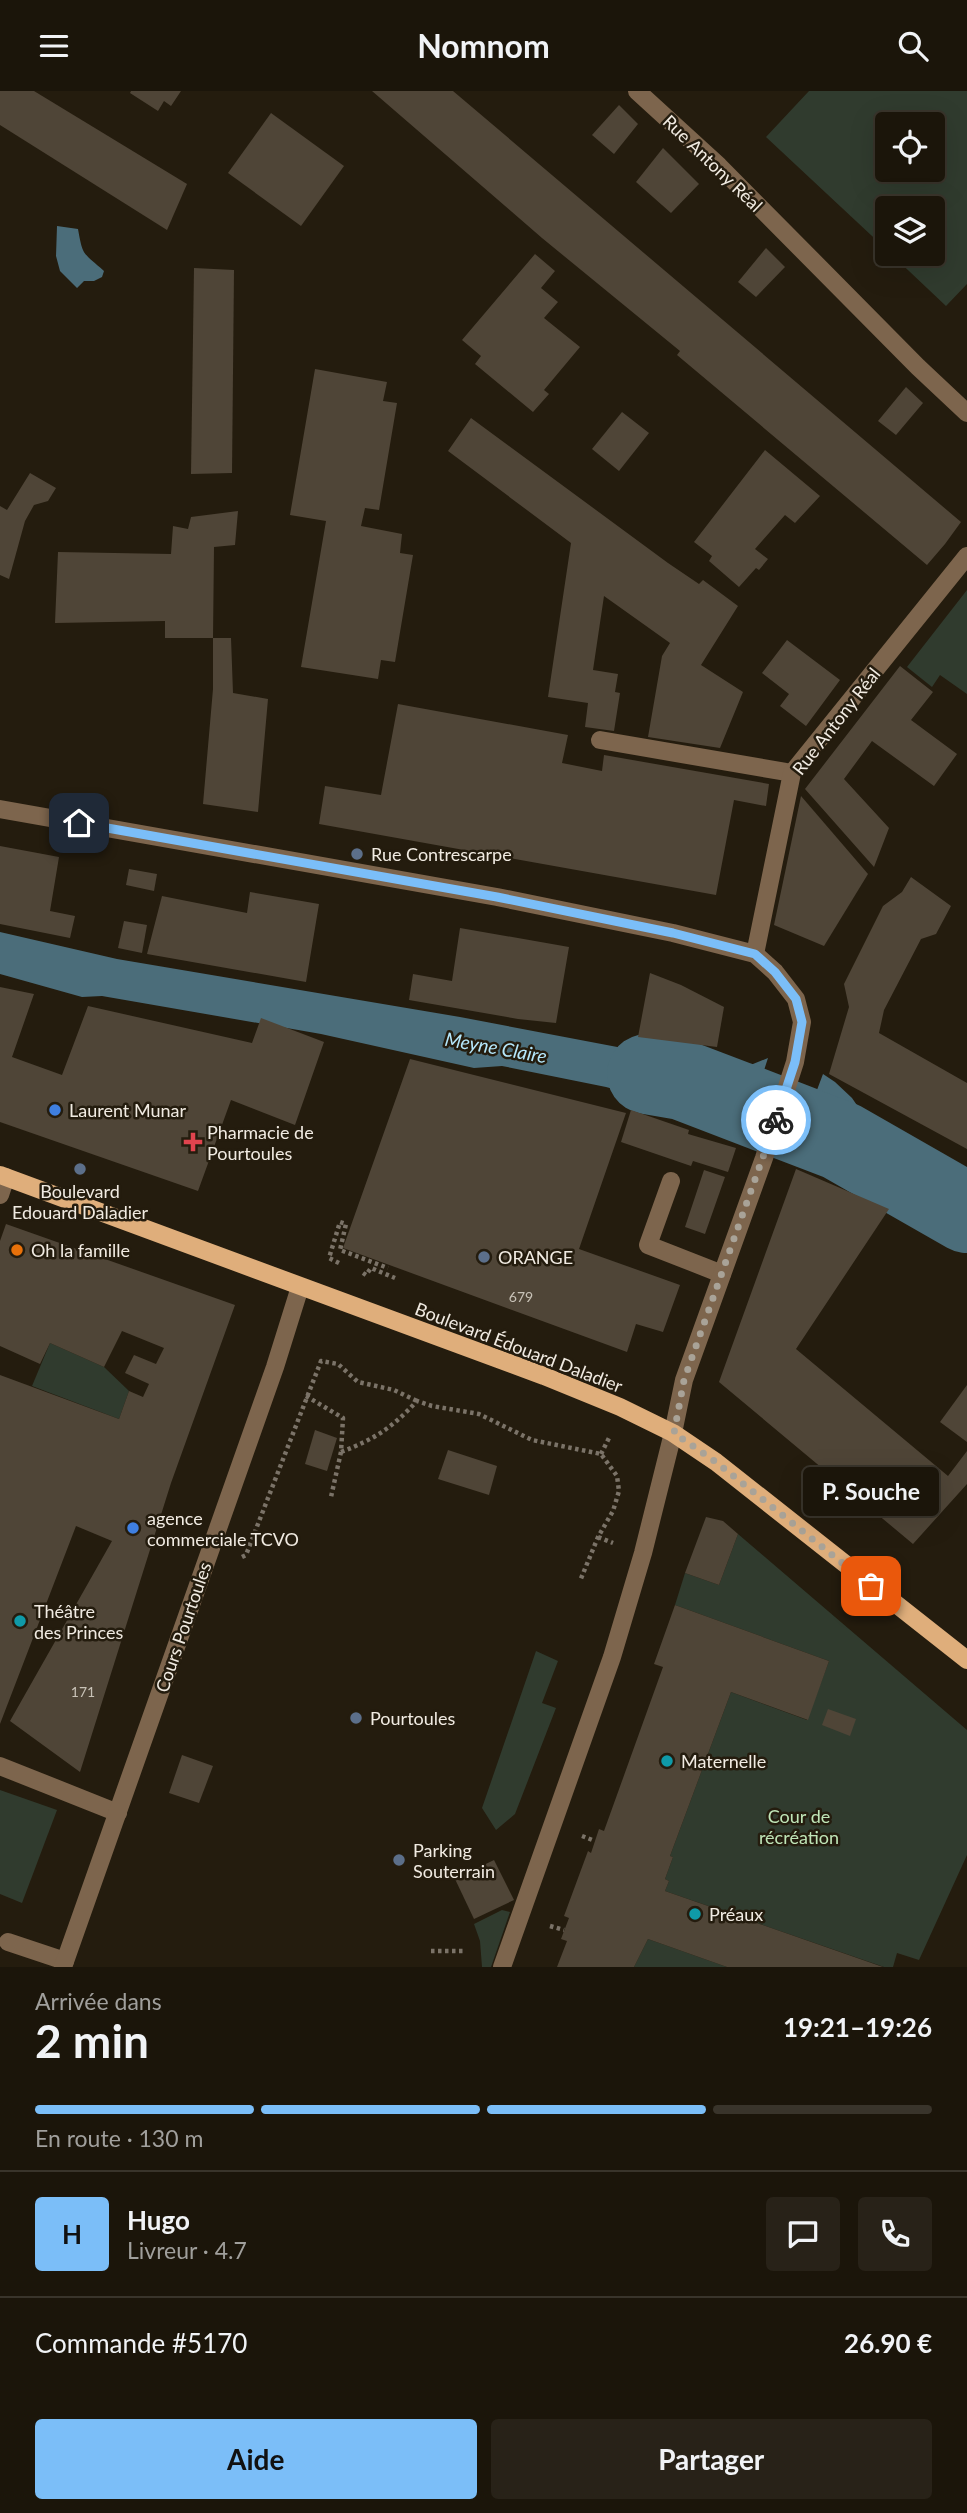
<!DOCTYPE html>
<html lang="fr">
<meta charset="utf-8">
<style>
body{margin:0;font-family:Lato,sans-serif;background:#282218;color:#f1f3f6;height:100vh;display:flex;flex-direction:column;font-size:26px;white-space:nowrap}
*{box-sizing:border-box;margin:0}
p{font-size:23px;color:#a09f9c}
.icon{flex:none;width:38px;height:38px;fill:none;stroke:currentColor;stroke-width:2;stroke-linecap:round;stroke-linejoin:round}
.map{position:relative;height:1876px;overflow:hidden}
.side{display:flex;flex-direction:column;background:#1b150a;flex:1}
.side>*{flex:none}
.tools{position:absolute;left:875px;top:21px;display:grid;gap:14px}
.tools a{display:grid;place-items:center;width:70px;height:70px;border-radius:7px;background:#1b150a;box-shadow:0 7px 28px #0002,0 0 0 2px #39342b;font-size:35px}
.pin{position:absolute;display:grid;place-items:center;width:60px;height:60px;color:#fff;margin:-30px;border-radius:14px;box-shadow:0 4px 10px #0006}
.courier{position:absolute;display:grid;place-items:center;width:70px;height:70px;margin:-35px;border:5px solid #7bbef8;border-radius:50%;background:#fff;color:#222;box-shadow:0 2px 9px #0007}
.bubble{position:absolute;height:49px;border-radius:7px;background:#1b150a;box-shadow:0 7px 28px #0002,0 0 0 2px #39342b;font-size:23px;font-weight:700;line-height:49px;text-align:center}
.summary em{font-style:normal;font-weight:700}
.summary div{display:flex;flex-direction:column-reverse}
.summary{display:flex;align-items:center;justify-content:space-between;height:119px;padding:0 35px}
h1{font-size:46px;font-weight:700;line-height:52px}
.bar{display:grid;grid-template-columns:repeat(4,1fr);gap:10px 7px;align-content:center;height:84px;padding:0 35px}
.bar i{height:9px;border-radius:5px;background:#39342b}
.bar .current{background:#7bbef8}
.bar p{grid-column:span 4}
.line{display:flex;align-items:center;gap:18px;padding:0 35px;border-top:2px solid #39342b}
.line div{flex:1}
.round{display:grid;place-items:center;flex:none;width:74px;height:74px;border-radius:7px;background:#282218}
.button{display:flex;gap:14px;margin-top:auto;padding:14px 35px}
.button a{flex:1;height:80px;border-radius:7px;background:#7bbef8;color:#111;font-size:28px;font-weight:700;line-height:80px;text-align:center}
.button a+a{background:#282218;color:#f1f3f6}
header{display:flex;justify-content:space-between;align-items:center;height:91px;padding:0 35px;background:#1b150a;font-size:32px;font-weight:700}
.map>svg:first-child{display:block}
</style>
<header><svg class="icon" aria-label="menu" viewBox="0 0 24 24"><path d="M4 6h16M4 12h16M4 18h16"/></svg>Nomnom<svg class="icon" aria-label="search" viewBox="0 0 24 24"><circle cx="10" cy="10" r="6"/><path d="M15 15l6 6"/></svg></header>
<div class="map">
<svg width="967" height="1876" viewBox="0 0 967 1876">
<rect width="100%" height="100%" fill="#241c0e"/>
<g fill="#303b2e" fill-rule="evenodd">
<path d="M809 0H967V193L946 215 891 163H933V117H887V159L766 46ZM887 33H933V79H887Z"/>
<path d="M967 499V603L940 584 932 596 907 576Z"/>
<path d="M50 1252 104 1276 129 1300 119 1328 32 1295Z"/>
<path d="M738 1443 967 1639V1764L919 1869 897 1862 893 1876H884L665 1800 669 1790 665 1788 673 1766 670 1765 731 1601 807 1629 829 1570 675 1514 685 1482 719 1494Z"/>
<path d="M536 1560 558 1570 542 1612 556 1617 515 1723 496 1739 482 1717Z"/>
<path d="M0 1699 57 1719 22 1812 0 1803Z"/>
<path d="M502 1819 510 1821 491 1876H482L480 1850 474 1833Z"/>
<path d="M648 1848 727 1876H634Z"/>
</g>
<g fill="#4b6d7a">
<path d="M57 135 78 138C83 166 83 161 104 180L102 186 94 190H84L77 197 60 180 56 165Z"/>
<path d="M0 841 117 868 460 926 691 970 753 973 768 967 741 1050 668 1013 606 996 502 975 474 977 321 943 102 905 82 906 0 883Z"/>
<path d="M823 983 835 991 852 1007 867 1029 936 1073 967 1087V1145L888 1102 791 1068Z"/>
</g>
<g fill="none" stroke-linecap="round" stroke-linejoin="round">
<path stroke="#4b6d7a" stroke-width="80" d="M647 983 682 989 841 1050 967 1122"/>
</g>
<g fill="#4f4537">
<path d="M0 0H34L187 93 167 139 0 34Z"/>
<path d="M131 0H181L171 15 164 10 158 20 130 2Z"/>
<path d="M372 0H453L961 431 945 453 927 474 677 264 680 260 542 147Z"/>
<path d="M619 14 638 33 614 63 592 44Z"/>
<path d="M271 22 344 75 301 135 228 82Z"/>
<path d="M663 57 699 93 671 122 636 91Z"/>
<path d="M766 157 785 176 756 206 738 191Z"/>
<path d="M535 163 555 180 541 197 558 211 544 227 580 256 544 299 549 303 533 321 475 273 481 265 462 249Z"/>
<path d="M194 177 234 179 232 382 191 383Z"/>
<path d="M315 278 387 291 383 310 397 312 379 419 365 417 361 435 402 443 400 462 413 464 395 571 381 569 378 588 301 576 326 430 290 424Z"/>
<path d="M906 296 923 312 896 344 878 330Z"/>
<path d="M622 321 649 342 619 380 592 358Z"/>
<path d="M471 327 668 472 699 493 703 489 738 515 701 574 743 601 720 657 648 646 662 565 670 552 604 505 593 579 618 583 615 601 620 602 614 640 585 636 588 612 548 606 571 452 448 360Z"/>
<path d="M765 359 820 405 795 432 785 424 755 458 768 468 759 479 756 477 739 496 709 470 712 465 694 451Z"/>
<path d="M30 382 56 397 48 410 34 414 25 430 9 488 0 484V415L7 419Z"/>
<path d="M238 420 235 454 214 456 213 547H165V530L55 532 58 461 171 463 173 435 188 438 191 426Z"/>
<path d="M213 547H231L233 602 268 608 258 721 203 713 213 598Z"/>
<path d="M787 549 840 589 806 635 780 615 789 603 762 582Z"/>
<path d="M900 575 933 601 911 629 957 663 934 695 872 650 844 688 889 737 874 776 805 698Z"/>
<path d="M398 613 568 644 562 672 602 680 604 664 769 693 766 715 734 709 716 804 319 733 325 695 381 704Z"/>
<path d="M801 705 868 783 824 855 774 834Z"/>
<path d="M0 755 59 766 50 820 75 825 70 847 0 833Z"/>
<path d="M129 778 157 783 154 800 126 794Z"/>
<path d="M911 786 951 815 936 843 921 848 884 919 879 942 967 992V1058L829 983 849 916 844 893 883 815 902 801Z"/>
<path d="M250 801 319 813 306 891 147 863 162 805 247 822Z"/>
<path d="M124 830 147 834 142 862 118 857Z"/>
<path d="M460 837 569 856 556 932 518 928 409 909 413 883 452 890Z"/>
<path d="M650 882 681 894 724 916 717 956 638 946Z"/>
<path d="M0 896 34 903 12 966 62 984 88 915 252 952 261 927 324 951 295 1034 231 1009 198 1100 0 1031Z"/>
<path d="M410 968 626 1022 579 1158 680 1194 663 1241 636 1233 627 1261 343 1157Z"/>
<path d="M631 1019 689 1039 688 1043 736 1057 728 1081 693 1070 691 1075 621 1051Z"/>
<path d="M796 1078 889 1118 796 1258 948 1385 967 1360V1393L913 1453 719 1291Z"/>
<path d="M704 1079 725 1086 705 1143 685 1136Z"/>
<path d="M6 1133 235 1214 171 1392 80 1681 10 1630 112 1450 76 1435 0 1633V1284L119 1328 129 1300 143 1306 149 1293 125 1282 134 1264 156 1273 164 1257 122 1240 104 1276 50 1252 40 1273 0 1255V1150Z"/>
<path d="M967 1294V1351L940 1331Z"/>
<path d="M315 1339 337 1347 327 1380 305 1373Z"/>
<path d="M448 1359 497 1375 489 1404 438 1388Z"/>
<path d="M706 1426 723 1430 738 1443 719 1494 685 1482Z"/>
<path d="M675 1514 829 1570 808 1629 731 1601 670 1765 673 1766 665 1788 669 1790 665 1800 883 1876H727L648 1848 634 1876H557L567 1850 561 1848 569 1827 564 1825 588 1760 591 1762 599 1738 604 1740 663 1576 654 1573Z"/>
<path d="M828 1618 856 1628 850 1645 822 1634Z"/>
<path d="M182 1664 213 1675 199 1712 169 1702Z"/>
<path d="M494 1769 514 1809 474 1828 455 1788Z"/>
</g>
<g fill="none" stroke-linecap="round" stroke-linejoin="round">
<g stroke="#7b7368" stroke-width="4.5" stroke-dasharray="3.5 3.5" stroke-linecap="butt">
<path d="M339 1172 329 1167 340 1131 346 1133 340 1159 388 1177"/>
<path d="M363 1182 366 1184 371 1177 395 1187"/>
<path d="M306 1305 343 1327 341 1361 331 1406"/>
<path d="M341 1361C375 1348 393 1336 417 1310L432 1315 479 1323 532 1349 601 1363 617 1385 619 1400 613 1420 598 1446 580 1490"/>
<path d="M601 1363 610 1345"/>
<path d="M598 1446 613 1452"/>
<path d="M242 1466 246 1464 321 1270 338 1273 358 1291 394 1299 417 1310"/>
<path d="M582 1745 595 1750"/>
<path d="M550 1835 564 1839"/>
<path d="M431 1860H466"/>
</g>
<g stroke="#7d654d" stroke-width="18">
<path d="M600 649 792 682"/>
<path d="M671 1090 648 1154 722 1183"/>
<path d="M0 1675 118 1722"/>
</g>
<path stroke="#7d654d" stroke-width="18" d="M8 1851 65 1870"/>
<g stroke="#7d654d" stroke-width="18">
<path d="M637 0 719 75 918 276 967 322"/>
<path d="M0 718 497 806 673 842 755 863 775 881 796 908 802 931 795 971 764 1067 684 1289 673 1342 643 1462 612 1566 502 1876"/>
<path d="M755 863 792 682 967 465"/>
<path d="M0 1104 6 1086"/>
<path d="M63 1876 275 1276 300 1196"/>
</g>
<path stroke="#dfae7b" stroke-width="18" d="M0 1084 544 1285 620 1316 673 1342 716 1371 967 1569"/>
</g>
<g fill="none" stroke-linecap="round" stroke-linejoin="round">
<path stroke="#a9a398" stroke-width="7" stroke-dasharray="0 12.6" d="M776 1029 684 1289 674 1342 716 1371 871 1495"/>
<path stroke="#7bbef8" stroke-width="9" d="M79 732 497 806 673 842 755 863 775 881 796 908 802 931 795 971 776 1029"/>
</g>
<g fill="#5c6f8a" stroke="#241c0e" stroke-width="2.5">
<circle cx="357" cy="763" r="7"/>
<circle cx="80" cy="1078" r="7"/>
<circle cx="484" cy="1166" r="7"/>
<circle cx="356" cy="1627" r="7"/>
<circle cx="399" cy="1769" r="7"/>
</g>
<g fill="#3f7fe0" stroke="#241c0e" stroke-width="2.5">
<circle cx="55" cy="1019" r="7"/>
<circle cx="133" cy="1437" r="7"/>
</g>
<path fill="#e0444e" stroke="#241c0e" stroke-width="2.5" d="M189.5 1040.5h7v7h7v7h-7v7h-7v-7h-7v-7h7z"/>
<circle fill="#e8710a" stroke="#241c0e" stroke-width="2.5" cx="17" cy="1159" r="7"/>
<g fill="#0f9aa8" stroke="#241c0e" stroke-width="2.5">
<circle cx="20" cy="1530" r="7"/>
<circle cx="667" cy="1670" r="7"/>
<circle cx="695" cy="1823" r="7"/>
</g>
<g text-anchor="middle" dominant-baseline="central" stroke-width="5" stroke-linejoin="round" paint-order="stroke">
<g font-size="14" fill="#c8c2b7">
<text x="521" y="1205">679</text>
<text x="83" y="1600">171</text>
</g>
<g font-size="18" fill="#f1ebe2" stroke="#241c0e">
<text transform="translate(713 72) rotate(44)">Rue Antony Réal</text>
<text transform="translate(836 630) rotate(-52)">Rue Antony Réal</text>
<text transform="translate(519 1256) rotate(21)">Boulevard Édouard Daladier</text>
<text transform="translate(183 1536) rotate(-71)">Cours Pourtoules</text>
</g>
<g font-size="18" fill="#f1ebe2" stroke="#241c0e" text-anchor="start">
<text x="371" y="763">Rue Contrescarpe</text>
<text x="69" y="1019">Laurent Munar</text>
<text x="207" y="1041">Pharmacie de<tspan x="207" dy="21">Pourtoules</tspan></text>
<text x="80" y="1100" text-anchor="middle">Boulevard<tspan x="80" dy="21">Edouard Daladier</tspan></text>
<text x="31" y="1159">Oh la famille</text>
<text x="498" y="1166">ORANGE</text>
<text x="147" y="1427">agence<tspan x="147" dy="21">commerciale TCVO</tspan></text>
<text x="34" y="1520">Théâtre<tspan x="34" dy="21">des Princes</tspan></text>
<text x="370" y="1627">Pourtoules</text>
<text x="681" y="1670">Maternelle</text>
<text x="413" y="1759">Parking<tspan x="413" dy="21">Souterrain</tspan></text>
<text x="709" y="1823">Préaux</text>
</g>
<g font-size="18" fill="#bfe5b7" stroke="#241c0e">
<text x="799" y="1725">Cour de<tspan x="799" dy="21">récréation</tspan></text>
</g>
<g font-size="19" font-style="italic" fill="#b5e8fc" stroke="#241c0e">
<text transform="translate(496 956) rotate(10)">Meyne Claire</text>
</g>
</g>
</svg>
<div class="tools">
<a><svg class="icon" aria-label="locate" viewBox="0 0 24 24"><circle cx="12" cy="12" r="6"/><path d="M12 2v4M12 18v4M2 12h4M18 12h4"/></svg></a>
<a><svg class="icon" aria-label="layers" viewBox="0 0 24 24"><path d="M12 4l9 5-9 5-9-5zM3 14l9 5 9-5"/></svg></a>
</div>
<div class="pin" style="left:871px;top:1495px;background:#ea580c"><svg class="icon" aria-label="bag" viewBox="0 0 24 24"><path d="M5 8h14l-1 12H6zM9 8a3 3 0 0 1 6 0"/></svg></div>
<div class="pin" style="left:79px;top:732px;background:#1f2937"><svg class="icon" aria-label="home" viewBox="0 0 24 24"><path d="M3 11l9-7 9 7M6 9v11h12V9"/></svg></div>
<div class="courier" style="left:776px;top:1029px"><svg class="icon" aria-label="bike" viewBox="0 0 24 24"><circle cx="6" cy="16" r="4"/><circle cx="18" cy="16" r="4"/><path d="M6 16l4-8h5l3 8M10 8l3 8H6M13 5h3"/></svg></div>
<div class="bubble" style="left:803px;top:1376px;width:136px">P. Souche</div>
</div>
<section class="side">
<div class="summary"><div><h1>2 min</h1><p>Arrivée dans</p></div><em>19:21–19:26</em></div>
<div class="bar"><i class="current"></i><i class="current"></i><i class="current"></i><i></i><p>En route · 130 m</p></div>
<div class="line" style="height:126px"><b class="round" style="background:#7bbef8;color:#111">H</b><div><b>Hugo</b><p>Livreur · 4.7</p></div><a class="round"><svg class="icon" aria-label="chat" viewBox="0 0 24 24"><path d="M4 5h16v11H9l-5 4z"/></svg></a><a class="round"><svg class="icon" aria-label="phone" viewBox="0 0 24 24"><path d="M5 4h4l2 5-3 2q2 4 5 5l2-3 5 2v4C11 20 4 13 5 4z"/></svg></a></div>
<div class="line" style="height:91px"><div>Commande #5170</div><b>26.90 €</b></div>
<div class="button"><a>Aide</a><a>Partager</a></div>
</section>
